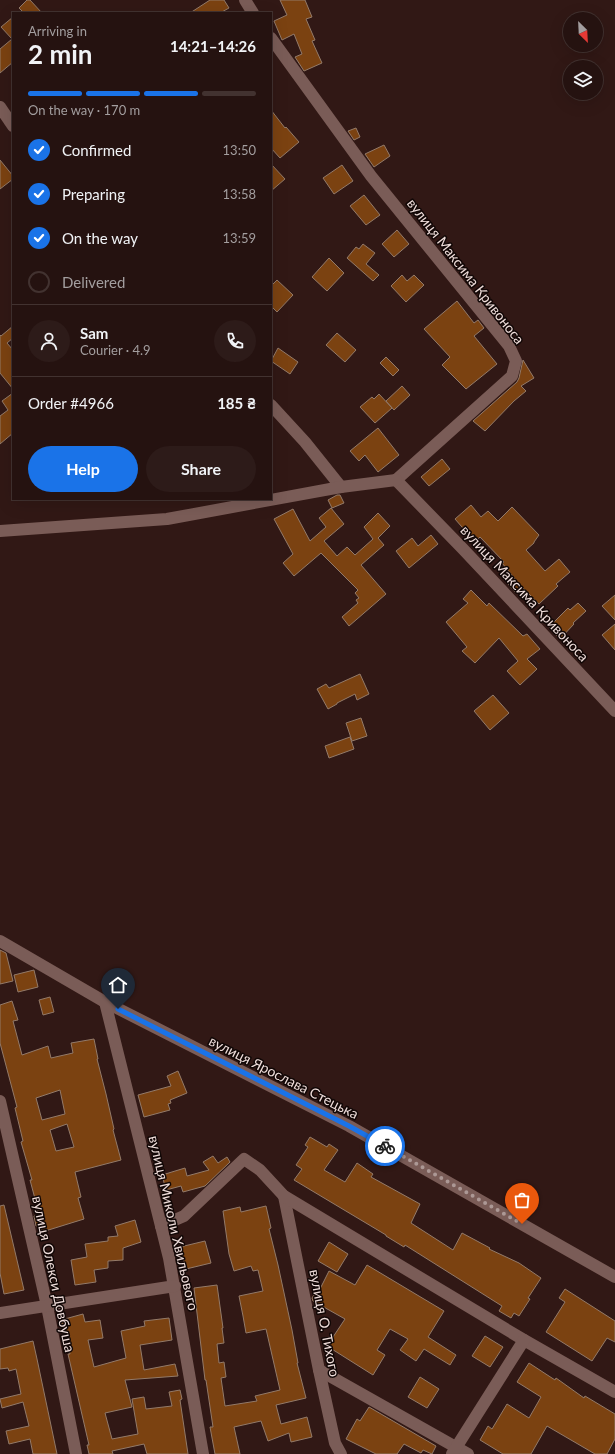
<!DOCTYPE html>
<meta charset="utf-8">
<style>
body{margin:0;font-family:Lato,sans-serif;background:#2d1b19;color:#f1f3f6;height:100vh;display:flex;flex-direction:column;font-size:15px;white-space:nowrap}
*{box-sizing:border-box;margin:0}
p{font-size:13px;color:#a39e9f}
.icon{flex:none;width:22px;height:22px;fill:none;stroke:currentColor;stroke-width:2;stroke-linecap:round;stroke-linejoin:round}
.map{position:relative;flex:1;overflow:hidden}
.drawer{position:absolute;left:12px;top:12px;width:260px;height:488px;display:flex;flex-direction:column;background:#251210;border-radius:0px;box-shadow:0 4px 16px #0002,0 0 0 1px #423230}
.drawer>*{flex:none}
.needle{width:26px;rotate:156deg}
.fabs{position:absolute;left:563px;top:12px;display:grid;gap:8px}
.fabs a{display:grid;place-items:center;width:40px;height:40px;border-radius:50%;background:#251210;box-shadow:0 4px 16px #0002,0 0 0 1px #423230;font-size:20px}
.pin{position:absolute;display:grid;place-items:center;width:34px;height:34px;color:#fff;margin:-41px -17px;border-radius:50% 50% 50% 0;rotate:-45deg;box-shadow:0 0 4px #0007}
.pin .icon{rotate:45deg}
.courier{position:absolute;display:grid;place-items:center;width:40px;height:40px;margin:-20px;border:3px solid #1a73e8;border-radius:50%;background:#fff;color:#222;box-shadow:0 1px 5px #0007}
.headline em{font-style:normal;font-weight:700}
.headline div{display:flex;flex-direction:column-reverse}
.headline{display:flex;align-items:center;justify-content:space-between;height:68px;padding:0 16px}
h1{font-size:26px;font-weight:700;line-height:30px}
.bar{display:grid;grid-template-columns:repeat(4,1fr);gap:6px 4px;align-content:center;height:48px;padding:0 16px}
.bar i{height:5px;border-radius:3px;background:#423230}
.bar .active{background:#1a73e8}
.bar p{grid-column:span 4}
.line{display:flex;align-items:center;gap:10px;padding:0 16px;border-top:1px solid #423230}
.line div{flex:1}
.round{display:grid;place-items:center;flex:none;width:42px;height:42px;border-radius:21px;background:#2d1b19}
ol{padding:0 16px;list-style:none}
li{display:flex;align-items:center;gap:12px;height:44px}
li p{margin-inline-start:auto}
li .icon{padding:4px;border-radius:50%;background:#1a73e8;color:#fff;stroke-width:4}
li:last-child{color:#a39e9f}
li i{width:22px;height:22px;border:2px solid #423230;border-radius:50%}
.action{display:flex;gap:8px;margin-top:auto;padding:8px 16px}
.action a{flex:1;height:46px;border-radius:24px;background:#1a73e8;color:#fff;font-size:16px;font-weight:700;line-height:46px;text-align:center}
.action a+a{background:#2d1b19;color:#f1f3f6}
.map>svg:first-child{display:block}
</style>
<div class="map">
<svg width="615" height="1454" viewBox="0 0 615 1454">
<rect width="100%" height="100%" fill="#311815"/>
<g fill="#7b4211" stroke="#937a69" fill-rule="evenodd">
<path d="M27 0H30L42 13H24L19 8Z"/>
<path d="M210 0H224L229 8 220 13H190Z"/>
<path d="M280 0H305L312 17 306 19 315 40 312 41 322 63 304 71 295 57 302 54 294 34 282 40 274 21 287 15Z"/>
<path d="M13 17V62L0 73V49L12 39 1 27Z"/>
<path d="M271 110 285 128 286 127 299 142 280 158 271 148Z"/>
<path d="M356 128 360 137 354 140 348 131Z"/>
<path d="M384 145 390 156 374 167 365 154Z"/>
<path d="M0 160 13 176V179L0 189Z"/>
<path d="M271 164 285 179 271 191Z"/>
<path d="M342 165 353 181 334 194 323 178Z"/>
<path d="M364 195 380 215 366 225 350 206Z"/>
<path d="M397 230 409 244 394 257 382 244Z"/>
<path d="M363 244 375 253 366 264 379 275 373 281 347 258 356 247 359 249Z"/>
<path d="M329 258 344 273 327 291 312 277Z"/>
<path d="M402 275 407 281 414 275 424 285 406 302 391 286Z"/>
<path d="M277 280 293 295 277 312 271 306V286Z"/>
<path d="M457 301 474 323 478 320 484 328 474 336 497 364 466 389 442 365 450 357 424 329Z"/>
<path d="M13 326V338L7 343 13 350V389L0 373V335L1 336Z"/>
<path d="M337 333 356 350 345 362 326 345Z"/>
<path d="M278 348 298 362 290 374 271 361Z"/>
<path d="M386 357 399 370 393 376 380 363Z"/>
<path d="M523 360 534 378 521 386 526 391 514 401 485 431 473 421 517 382 519 378Z"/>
<path d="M402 386 410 395 394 410 386 401Z"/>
<path d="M13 393V433L0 444V416L8 410 2 401Z"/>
<path d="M379 394 392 408 375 423 360 407 372 397 374 399Z"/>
<path d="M378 428 399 455 378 472 365 455 359 461 350 451Z"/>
<path d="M442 459 450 469 429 486 421 477Z"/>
<path d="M337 495H340L344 503 332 508 328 500Z"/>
<path d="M471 505 481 517 488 511 498 521 512 507 539 535 534 542V543L526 550 545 571 559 559 570 572 556 584 558 586 539 604 522 587 515 592 508 584 515 579 502 563 504 562 480 537 475 542 455 519Z"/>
<path d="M331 508 344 524 324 541 337 556 347 547 355 555 373 539 364 527 378 513 390 526 378 538 384 545 361 565 386 594 349 626 342 617 358 603 356 600 359 598 355 593 358 590 321 553 294 576 283 563 293 554 274 519 293 509 310 541 326 527 319 518Z"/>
<path d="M431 535 438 544 409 568 396 551 412 538 418 546Z"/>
<path d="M471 590 487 606 489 603 523 636 527 634 540 649 527 659 537 669 520 685 507 671 518 661 499 638 475 663 462 651 467 647 446 622 468 603 463 599Z"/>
<path d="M615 595V620L602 606Z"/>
<path d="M578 603 586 611 573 623 574 624 560 639 549 627 568 608 570 610Z"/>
<path d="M615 624V650L602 635Z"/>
<path d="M360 674 369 694 357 700 355 694 337 703V704L328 709 317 689 326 684 329 688Z"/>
<path d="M493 695 509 713 490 730 474 711Z"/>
<path d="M361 718 367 736 352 741 346 723Z"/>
<path d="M350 737 354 749 329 758 325 746Z"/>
<path d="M0 950 6 953 13 981 0 984Z"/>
<path d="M34 970 38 987 18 992 14 975Z"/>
<path d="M50 997 54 1012 43 1015 39 1000Z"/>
<path d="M12 1001 18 1020 13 1021 22 1055 48 1046 51 1058 73 1053 71 1043 94 1039 98 1059H97L106 1094 114 1129 113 1130 121 1160 75 1172 81 1197 78 1198 84 1219 42 1232 40 1225 36 1226 34 1216 38 1215V1210L30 1180H32L21 1142 23 1141 15 1108 17 1107 0 1043V1005ZM60 1090 65 1114 42 1120 36 1098ZM67 1124 74 1147 56 1151 50 1130Z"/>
<path d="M178 1071 187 1093 170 1100 171 1103 168 1104 170 1110 144 1117 138 1095 171 1086 167 1076Z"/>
<path d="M310 1137 327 1147 329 1144 338 1150 324 1170 345 1182 357 1163 373 1174 371 1177 420 1204 411 1223 453 1250 462 1233 490 1248 489 1249 519 1263 541 1278 528 1298 530 1299 519 1316 514 1313 511 1318 499 1311 502 1306 405 1245 404 1247 386 1236V1235L294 1180 302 1169 296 1165 308 1147 305 1145Z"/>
<path d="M213 1156 218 1163 227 1157 230 1162 205 1186 183 1192 181 1186 166 1190 162 1175 185 1168 187 1176 209 1170 203 1162Z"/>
<path d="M4 1205 24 1290 4 1294 0 1273V1206Z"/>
<path d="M266 1206 271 1228 269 1229 278 1265 292 1330 298 1363H297L306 1398 276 1405 281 1424 307 1417 312 1437 291 1442 289 1433 268 1441 261 1421 234 1427 240 1454H215L210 1427H213L206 1380H205L194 1288 217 1285 223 1328H222L224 1343 217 1344 219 1363 224 1362 226 1377 221 1378 225 1406 257 1401 255 1396 280 1390 266 1329 246 1333 243 1316 239 1296 263 1291 258 1270 253 1271 251 1266 234 1271 229 1254 223 1211 240 1207 241 1212Z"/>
<path d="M135 1220 141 1242 123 1248V1260L108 1261V1268L94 1270 96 1282 75 1285 71 1260 87 1257 85 1244 108 1241V1237L118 1236 115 1226Z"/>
<path d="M205 1241 211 1263 186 1269 180 1247Z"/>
<path d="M329 1242 348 1254 337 1272 318 1261Z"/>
<path d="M367 1265 444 1311 428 1337 456 1355 450 1365 424 1349 416 1361 400 1350 408 1339 390 1329 377 1350 385 1355 373 1375 327 1346 345 1319 313 1301 312 1298 317 1290 319 1291 329 1271 355 1285Z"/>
<path d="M565 1289 615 1321V1342L607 1338 592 1361 546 1332 565 1302 559 1298Z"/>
<path d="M83 1314 85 1322 100 1320 103 1338 88 1340 94 1367 126 1358 121 1331 145 1326 144 1321 169 1318 172 1340 140 1345 144 1370 175 1364 178 1376 125 1380 132 1407 105 1413 112 1439 138 1434 132 1399 144 1397 146 1409 172 1406 169 1392 180 1390 182 1399 180 1400 188 1454H147L144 1444 112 1451 113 1454H89L87 1445H89L68 1354H70L61 1320Z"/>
<path d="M485 1336 503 1347 490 1367 472 1356Z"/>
<path d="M33 1341 37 1359 57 1454H33L30 1439 9 1444 6 1431 29 1426 23 1402 2 1408 0 1399 21 1394 16 1369 9 1371 8 1368 0 1369V1349Z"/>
<path d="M529 1363 555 1380 556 1378 584 1398 585 1396 615 1414V1439L607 1454H595L547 1426 531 1454H503L480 1440 488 1426 492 1429 507 1404 529 1418 541 1397 517 1382Z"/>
<path d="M420 1377 439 1389 427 1408 408 1397Z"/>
<path d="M369 1407 436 1446 432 1454 423 1450 421 1453 404 1444 397 1454H376L346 1439 357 1419 360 1421Z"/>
</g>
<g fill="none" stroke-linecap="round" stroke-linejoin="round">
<g stroke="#7a5c57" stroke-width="12">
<path d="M245 0 253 13"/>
<path d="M271 38 371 176 509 346 516 361 512 376 396 480"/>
<path d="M0 107 13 126"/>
<path d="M271 405 305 442 341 487"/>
<path d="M396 480 463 549 615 711"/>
<path d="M0 531 167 519 341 487 396 480"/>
<path d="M0 941 105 1002 349 1126 615 1277"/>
<path d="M105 1002 169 1258 203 1454"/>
<path d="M0 1101 47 1306 76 1454"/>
<path d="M284 1196 319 1370 335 1443 341 1454"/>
<path d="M161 1226 184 1216 244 1159 260 1170 284 1196 524 1340 615 1392"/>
<path d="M0 1313 175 1286"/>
<path d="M319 1370 468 1454"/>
<path d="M452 1454 524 1340"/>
</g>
</g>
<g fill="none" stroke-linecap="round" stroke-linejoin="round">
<path stroke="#ac9895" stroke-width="4" stroke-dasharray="0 7.2" d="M385 1146 522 1224"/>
<path stroke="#1a73e8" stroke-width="5" d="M118 1009 349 1126 385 1146"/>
</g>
<g text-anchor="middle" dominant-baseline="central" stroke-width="3" stroke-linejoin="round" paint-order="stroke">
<g font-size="14" fill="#efddda" stroke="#110706">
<text transform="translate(466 271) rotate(52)">вулиця Максима Кривоноса</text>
<text transform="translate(525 593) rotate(47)">вулиця Максима Кривоноса</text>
<text transform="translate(284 1077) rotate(27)">вулиця Ярослава Стецька</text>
<text transform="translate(174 1223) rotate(77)">вулиця Миколи Хвильового</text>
<text transform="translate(54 1274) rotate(78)">вулиця Олекси Довбуша</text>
<text transform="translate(325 1323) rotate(79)">вулиця О. Тихого</text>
</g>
</g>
</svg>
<div class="fabs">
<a><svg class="needle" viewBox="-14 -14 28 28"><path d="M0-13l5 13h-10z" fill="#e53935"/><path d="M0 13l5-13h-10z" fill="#a39e9f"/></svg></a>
<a><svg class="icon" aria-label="layers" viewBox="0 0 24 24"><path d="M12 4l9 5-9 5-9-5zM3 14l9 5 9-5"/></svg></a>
</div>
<div class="pin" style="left:522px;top:1224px;background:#ea580c"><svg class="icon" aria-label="bag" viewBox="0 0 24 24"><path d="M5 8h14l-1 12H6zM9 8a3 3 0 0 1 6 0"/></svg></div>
<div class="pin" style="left:118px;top:1009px;background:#1f2937"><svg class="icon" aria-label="home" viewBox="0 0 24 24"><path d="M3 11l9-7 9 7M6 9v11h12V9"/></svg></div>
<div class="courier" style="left:385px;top:1146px"><svg class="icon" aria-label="bike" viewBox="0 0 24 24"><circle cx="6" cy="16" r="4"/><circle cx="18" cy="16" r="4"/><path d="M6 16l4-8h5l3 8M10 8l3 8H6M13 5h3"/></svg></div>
<section class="drawer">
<div class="headline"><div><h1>2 min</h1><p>Arriving in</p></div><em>14:21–14:26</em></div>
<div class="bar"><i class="active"></i><i class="active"></i><i class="active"></i><i></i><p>On the way · 170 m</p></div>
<ol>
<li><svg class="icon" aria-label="check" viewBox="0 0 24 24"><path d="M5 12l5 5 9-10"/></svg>Confirmed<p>13:50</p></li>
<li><svg class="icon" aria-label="check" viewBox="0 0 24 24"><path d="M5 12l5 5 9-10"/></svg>Preparing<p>13:58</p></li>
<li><svg class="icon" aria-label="check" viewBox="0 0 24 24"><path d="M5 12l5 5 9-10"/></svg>On the way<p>13:59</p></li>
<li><i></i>Delivered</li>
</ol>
<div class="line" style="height:72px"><a class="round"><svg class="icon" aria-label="person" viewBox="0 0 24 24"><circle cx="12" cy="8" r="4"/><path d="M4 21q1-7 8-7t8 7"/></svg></a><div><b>Sam</b><p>Courier · 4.9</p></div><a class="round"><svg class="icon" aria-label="phone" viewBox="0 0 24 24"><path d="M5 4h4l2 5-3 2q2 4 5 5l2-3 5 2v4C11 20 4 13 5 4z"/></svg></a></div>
<div class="line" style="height:52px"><div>Order #4966</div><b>185 ₴</b></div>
<div class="action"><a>Help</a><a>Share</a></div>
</section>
</div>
